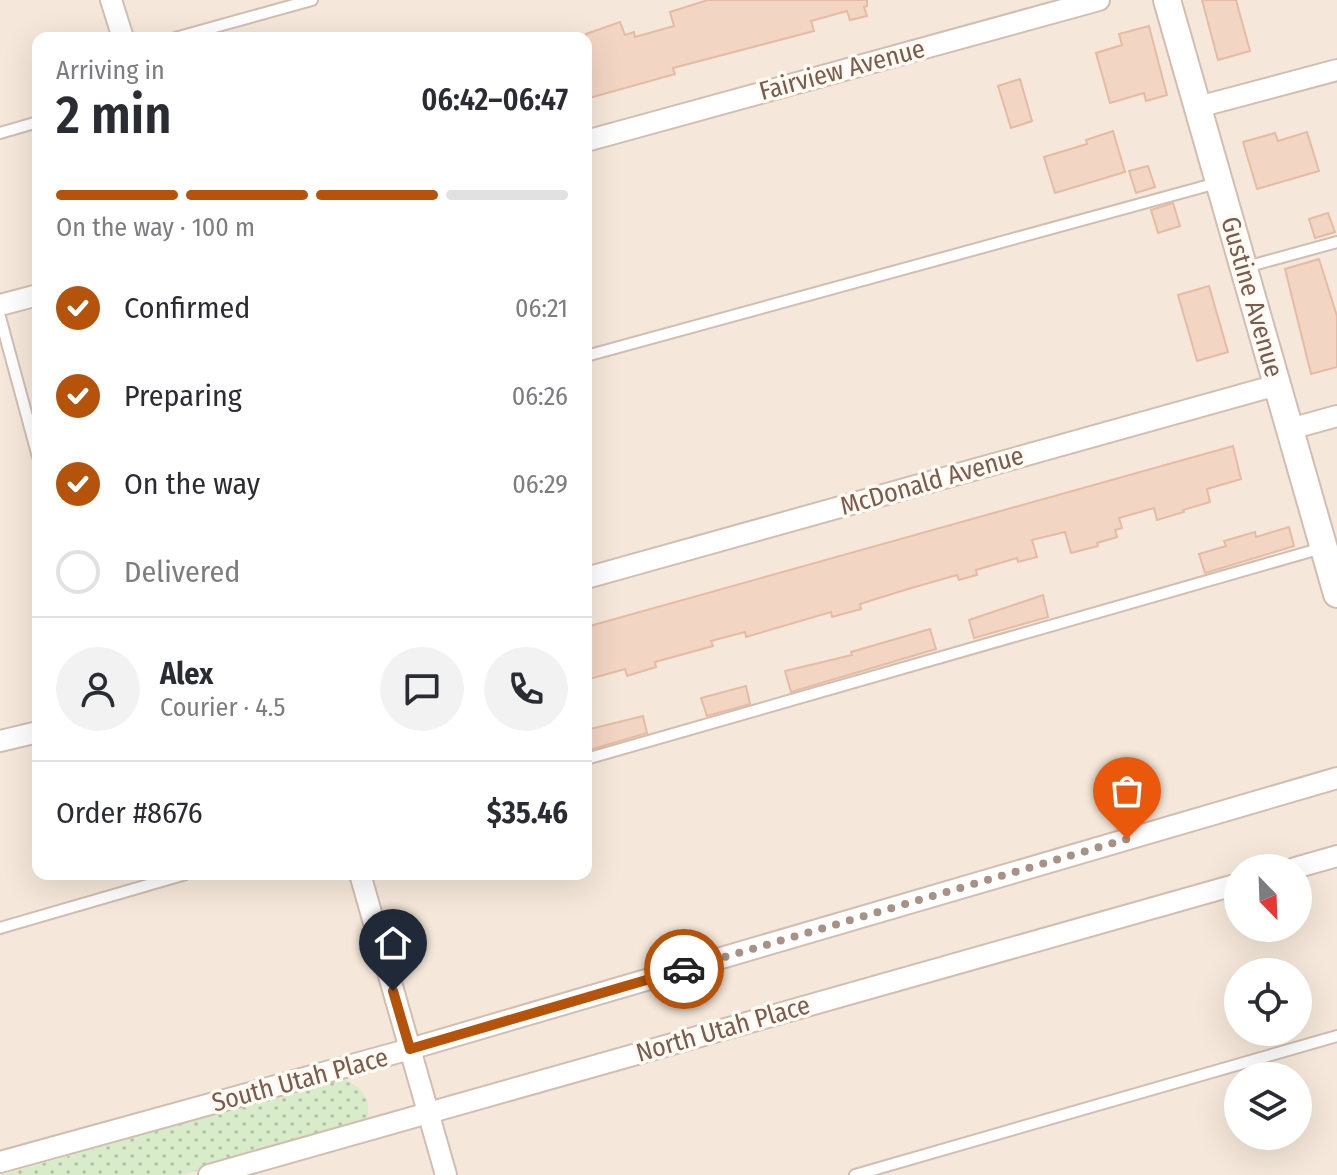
<!DOCTYPE html>
<meta charset="utf-8">
<style>
body{margin:0;font-family:"Fira Sans Condensed",sans-serif;background:#f2f2f3;color:#2b2b33;height:100vh;display:flex;flex-direction:column;font-size:30px;white-space:nowrap}
*{box-sizing:border-box;margin:0}
p{font-size:26px;color:#7c7c81}
.icon{flex:none;width:44px;height:44px;fill:none;stroke:currentColor;stroke-width:2;stroke-linecap:round;stroke-linejoin:round}
.map{position:relative;flex:1;overflow:hidden}
.side{position:absolute;left:32px;top:32px;width:560px;height:848px;display:flex;flex-direction:column;background:#fff;border-radius:16px;box-shadow:0 8px 32px #0002}
.side>*{flex:none}
.needle{width:52px;rotate:157deg}
.buttons{position:absolute;left:1224px;top:854px;display:grid;gap:16px}
.buttons a{display:grid;place-items:center;width:88px;height:88px;border-radius:50%;background:#fff;box-shadow:0 8px 32px #0002;font-size:40px}
.pin{position:absolute;display:grid;place-items:center;width:68px;height:68px;color:#fff;margin:-82px -34px;border-radius:50% 50% 50% 0;rotate:-45deg;box-shadow:0 0 8px #0007}
.pin .icon{rotate:45deg}
.courier{position:absolute;display:grid;place-items:center;width:80px;height:80px;margin:-40px;border:6px solid #b45309;border-radius:50%;background:#fff;color:#222;box-shadow:0 2px 10px #0007}
.summary em{font-style:normal;font-weight:600}
.summary div{display:flex;flex-direction:column-reverse}
.summary{display:flex;align-items:center;justify-content:space-between;height:136px;padding:0 24px}
h1{font-size:52px;font-weight:600;line-height:60px}
.bar{display:grid;grid-template-columns:repeat(4,1fr);gap:12px 8px;align-content:center;height:96px;padding:0 24px}
.bar i{height:10px;border-radius:6px;background:#e1e1e2}
.bar .current{background:#b45309}
.bar p{grid-column:span 4}
.line{display:flex;align-items:center;gap:20px;padding:0 24px;border-top:2px solid #e1e1e2}
.line div{flex:1}
.round{display:grid;place-items:center;flex:none;width:84px;height:84px;border-radius:42px;background:#f2f2f3}
ol{padding:0 24px;list-style:none}
li{display:flex;align-items:center;gap:24px;height:88px}
li p{margin-inline-start:auto}
li .icon{padding:8px;border-radius:50%;background:#b45309;color:#fff;stroke-width:4}
li:last-child{color:#7c7c81}
li i{width:44px;height:44px;border:4px solid #e1e1e2;border-radius:50%}
.map>svg:first-child{display:block}
</style>
<div class="map">
<svg width="1337" height="1175" viewBox="0 0 1337 1175">
<defs>
<pattern id="grass-dots" width="8" height="8" patternUnits="userSpaceOnUse" patternTransform="scale(2)"><rect width="8" height="8" fill="#d8ecc9"/><path d="M2 2h.1M6 6h.1" fill="none" stroke="#b4c2a5" stroke-width="1.8" stroke-linecap="round"/></pattern>
</defs>
<rect width="100%" height="100%" fill="#fdf6ec"/>
<path fill="#f5e8da" fill-rule="evenodd" d="M0 0H1337V1175H0ZM38 38H586V874H38ZM1238 868H1298V928H1238ZM1238 972H1298V1032H1238ZM1238 1076H1298V1136H1238Z"/>
<path fill="url(#grass-dots)" d="M346 1080C362 1088 370 1097 368 1116L359 1125 182 1175H1L334 1081Z"/>
<g fill="#f3d5c3" stroke="#e6bba3" stroke-width="2">
<path d="M708 0H867V6L864 7 867 16 850 20 847 11 811 21 814 31 673 68 675 74 586 99V34L620 22 625 35 634 32 635 37 674 26 670 12Z"/>
<path d="M1202 0H1236L1250 51 1218 60Z"/>
<path d="M1149 26 1167 95 1146 101 1144 93 1110 103 1096 53 1122 45 1119 34Z"/>
<path d="M1020 79 1032 121 1011 128 998 86Z"/>
<path d="M1113 131 1125 172 1055 193 1044 157 1087 144 1086 140Z"/>
<path d="M1307 132 1319 171 1257 189 1243 142 1275 133 1278 141Z"/>
<path d="M1148 166 1155 187 1136 193 1129 171Z"/>
<path d="M1173 203 1180 226 1158 233 1151 210Z"/>
<path d="M1328 213 1335 232 1315 238 1309 219Z"/>
<path d="M1319 259 1337 316V367L1311 374 1285 269Z"/>
<path d="M1209 286 1228 352 1197 361 1178 295Z"/>
<path d="M1233 446 1241 479 1207 489 1210 502 1183 510 1184 512 1157 520 1154 508 1119 518 1122 528 1115 530 1117 537 1097 543 1098 546 1071 553 1065 532 1032 540 1037 557 1018 562 1017 558 976 570 977 575 959 580 957 575 908 589 860 604 861 609 832 617 831 612 746 637 745 632 711 641 713 646 655 662 656 667 627 676 625 669 586 680V627Z"/>
<path d="M1289 527 1294 546 1205 573 1199 554 1226 546 1224 541 1255 532 1256 537Z"/>
<path d="M1043 595 1048 617 974 638 969 620Z"/>
<path d="M930 629 936 649 791 692 785 671 852 655 851 652Z"/>
<path d="M746 686 750 704 707 716 701 698Z"/>
<path d="M643 716 647 733 586 751V730Z"/>
</g>
<g fill="none" stroke-linecap="round" stroke-linejoin="round">
<defs>
<g id="service">
<path d="M175 38 312 0"/>
<path d="M0 133 38 122"/>
<path d="M1246 267 1337 242"/>
<path d="M0 317 38 457"/>
<path d="M586 356 1217 183"/>
<path d="M586 759 1322 548"/>
<path d="M0 928 186 874"/>
<path d="M855 1175 1337 1036"/>
</g>
<g id="minor">
<path d="M111 0 123 38"/>
<path d="M1198 107 1337 70"/>
<path d="M586 141 1099 0"/>
<path d="M0 305 38 295"/>
<path d="M1290 429 1337 416"/>
<path d="M586 578 1277 385"/>
<path d="M0 741 38 732"/>
<path d="M1295 868 1337 856"/>
<path d="M360 874 446 1175"/>
<path d="M0 1162 410 1049 1337 778"/>
<path d="M209 1175 1238 884"/>
</g>
<path id="tertiary" d="M1167 0 1337 594"/>
</defs>
<use href="#service" stroke="#d1beb0" stroke-width="14"/>
<use href="#minor" stroke="#d1beb0" stroke-width="24"/>
<use href="#tertiary" stroke="#d1beb0" stroke-width="30"/>
<use href="#service" stroke="#fff" stroke-width="10"/>
<use href="#minor" stroke="#fff" stroke-width="20"/>
<use href="#tertiary" stroke="#fff" stroke-width="26"/>
</g>
<g fill="none" stroke-linecap="round" stroke-linejoin="round">
<path stroke="#a89285" stroke-width="8" stroke-dasharray="0 14.4" d="M684 969 1127 839"/>
<path stroke="#b45309" stroke-width="10" d="M393 991 410 1049 684 969"/>
</g>
<g text-anchor="middle" dominant-baseline="central" stroke-width="7" stroke-linejoin="round" paint-order="stroke">
<g font-size="26" fill="#7a5c4d" stroke="#fffaf3">
<text transform="translate(842 70) rotate(-15)">Fairview Avenue</text>
<text transform="translate(1252 297) rotate(74)">Gustine Avenue</text>
<text transform="translate(932 481) rotate(-16)">McDonald Avenue</text>
<text transform="translate(723 1029) rotate(-16)">North Utah Place</text>
<text transform="translate(300 1080) rotate(-15)">South Utah Place</text>
</g>
</g>
</svg>
<div class="buttons">
<a><svg class="needle" viewBox="-14 -14 28 28"><path d="M0-13l5 13h-10z" fill="#e53935"/><path d="M0 13l5-13h-10z" fill="#7c7c81"/></svg></a>
<a><svg class="icon" aria-label="locate" viewBox="0 0 24 24"><circle cx="12" cy="12" r="6"/><path d="M12 2v4M12 18v4M2 12h4M18 12h4"/></svg></a>
<a><svg class="icon" aria-label="layers" viewBox="0 0 24 24"><path d="M12 4l9 5-9 5-9-5zM3 14l9 5 9-5"/></svg></a>
</div>
<div class="pin" style="left:1127px;top:839px;background:#ea580c"><svg class="icon" aria-label="bag" viewBox="0 0 24 24"><path d="M5 8h14l-1 12H6zM9 8a3 3 0 0 1 6 0"/></svg></div>
<div class="pin" style="left:393px;top:991px;background:#1f2937"><svg class="icon" aria-label="home" viewBox="0 0 24 24"><path d="M3 11l9-7 9 7M6 9v11h12V9"/></svg></div>
<div class="courier" style="left:684px;top:969px"><svg class="icon" aria-label="car" viewBox="0 0 24 24"><path d="M5 17H2v-5l4-1 3-4h7l3 4 3 1v5h-3M9 17h6M6 11h13"/><circle cx="7" cy="17" r="2"/><circle cx="17" cy="17" r="2"/></svg></div>
<section class="side">
<div class="summary"><div><h1>2 min</h1><p>Arriving in</p></div><em>06:42–06:47</em></div>
<div class="bar"><i class="current"></i><i class="current"></i><i class="current"></i><i></i><p>On the way · 100 m</p></div>
<ol>
<li><svg class="icon" aria-label="check" viewBox="0 0 24 24"><path d="M5 12l5 5 9-10"/></svg>Confirmed<p>06:21</p></li>
<li><svg class="icon" aria-label="check" viewBox="0 0 24 24"><path d="M5 12l5 5 9-10"/></svg>Preparing<p>06:26</p></li>
<li><svg class="icon" aria-label="check" viewBox="0 0 24 24"><path d="M5 12l5 5 9-10"/></svg>On the way<p>06:29</p></li>
<li><i></i>Delivered</li>
</ol>
<div class="line" style="height:144px"><a class="round"><svg class="icon" aria-label="person" viewBox="0 0 24 24"><circle cx="12" cy="8" r="4"/><path d="M4 21q1-7 8-7t8 7"/></svg></a><div><b>Alex</b><p>Courier · 4.5</p></div><a class="round"><svg class="icon" aria-label="chat" viewBox="0 0 24 24"><path d="M4 5h16v11H9l-5 4z"/></svg></a><a class="round"><svg class="icon" aria-label="phone" viewBox="0 0 24 24"><path d="M5 4h4l2 5-3 2q2 4 5 5l2-3 5 2v4C11 20 4 13 5 4z"/></svg></a></div>
<div class="line" style="height:104px"><div>Order #8676</div><b>$35.46</b></div>
</section>
</div>
